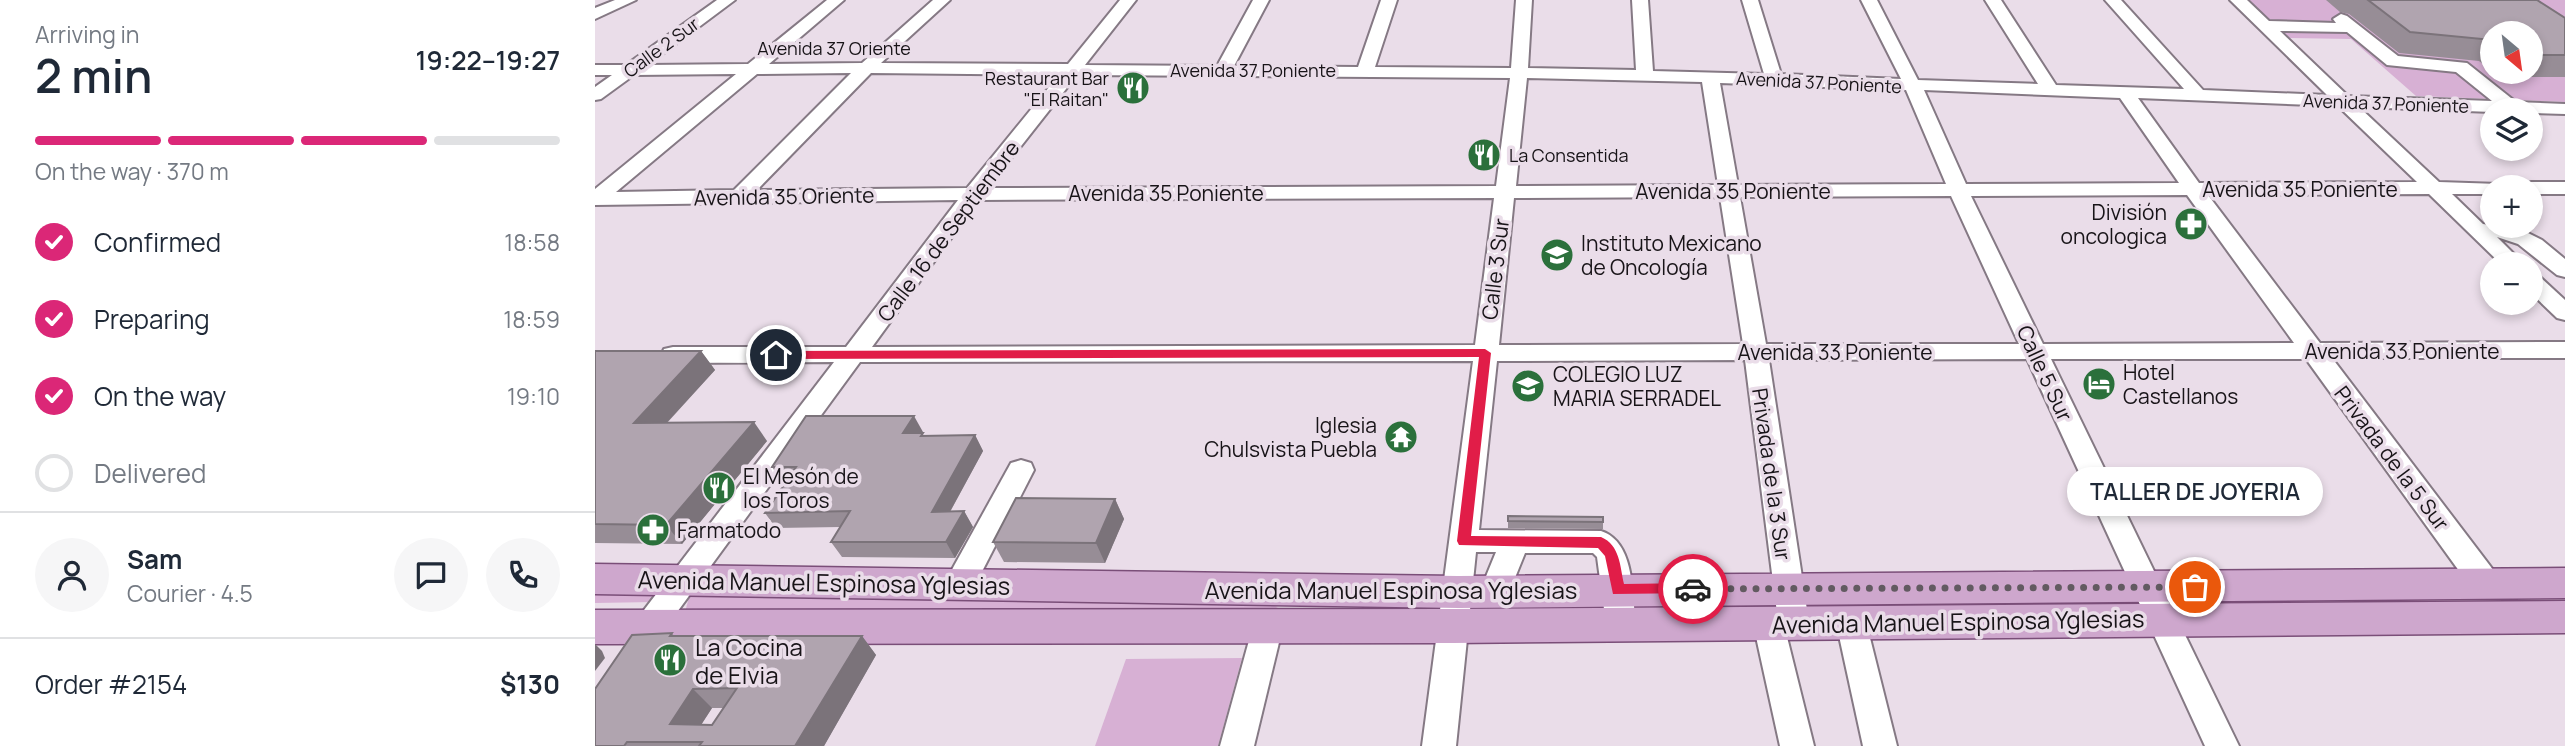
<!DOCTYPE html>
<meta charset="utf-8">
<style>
body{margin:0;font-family:Manrope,sans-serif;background:#f6f6f7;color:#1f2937;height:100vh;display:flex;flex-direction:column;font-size:26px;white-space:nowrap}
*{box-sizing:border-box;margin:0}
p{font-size:23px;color:#747a83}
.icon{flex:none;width:38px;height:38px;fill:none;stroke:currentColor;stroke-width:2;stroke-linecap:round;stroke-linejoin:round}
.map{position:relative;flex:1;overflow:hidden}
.sheet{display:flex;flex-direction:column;background:#fff;width:595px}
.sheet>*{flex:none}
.needle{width:46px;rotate:151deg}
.buttons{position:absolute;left:1885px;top:21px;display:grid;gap:14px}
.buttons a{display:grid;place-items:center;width:63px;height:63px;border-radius:50%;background:#fff;box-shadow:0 4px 10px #0003;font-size:35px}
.pin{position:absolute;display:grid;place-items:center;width:60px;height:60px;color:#fff;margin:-30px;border:4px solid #fff;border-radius:50%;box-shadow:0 2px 7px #0007}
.courier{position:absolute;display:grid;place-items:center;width:70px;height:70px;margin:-35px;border:5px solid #e11d48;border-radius:50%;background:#fff;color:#222;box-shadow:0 2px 9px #0007}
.bubble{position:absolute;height:49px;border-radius:24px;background:#fff;box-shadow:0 4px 10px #0003;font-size:23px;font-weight:600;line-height:49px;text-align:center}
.headline em{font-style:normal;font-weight:600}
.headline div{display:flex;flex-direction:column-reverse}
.headline{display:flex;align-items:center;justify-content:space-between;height:119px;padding:0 35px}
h1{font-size:46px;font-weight:600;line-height:52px}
.bar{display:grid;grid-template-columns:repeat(4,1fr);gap:10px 7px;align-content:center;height:84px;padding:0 35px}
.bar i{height:9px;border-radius:5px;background:#e0e1e3}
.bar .on{background:#db2777}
.bar p{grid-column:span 4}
.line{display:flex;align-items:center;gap:18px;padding:0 35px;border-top:2px solid #e0e1e3}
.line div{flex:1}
.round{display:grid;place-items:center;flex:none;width:74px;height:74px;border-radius:37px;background:#f6f6f7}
ol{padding:0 35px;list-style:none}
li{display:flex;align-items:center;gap:21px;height:77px}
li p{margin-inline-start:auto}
li .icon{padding:7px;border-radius:50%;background:#db2777;color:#fff;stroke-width:4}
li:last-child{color:#747a83}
li i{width:38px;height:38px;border:4px solid #e0e1e3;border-radius:50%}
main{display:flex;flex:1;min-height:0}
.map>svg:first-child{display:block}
</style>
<main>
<section class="sheet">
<div class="headline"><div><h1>2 min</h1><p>Arriving in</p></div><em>19:22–19:27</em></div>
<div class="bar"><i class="on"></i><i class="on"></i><i class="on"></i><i></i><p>On the way · 370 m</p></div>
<ol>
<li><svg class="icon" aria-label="check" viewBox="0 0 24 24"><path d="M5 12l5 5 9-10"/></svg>Confirmed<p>18:58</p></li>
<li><svg class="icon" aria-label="check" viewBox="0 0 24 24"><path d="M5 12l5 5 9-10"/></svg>Preparing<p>18:59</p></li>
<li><svg class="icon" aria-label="check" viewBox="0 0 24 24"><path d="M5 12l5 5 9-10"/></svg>On the way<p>19:10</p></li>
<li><i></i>Delivered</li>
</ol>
<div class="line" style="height:126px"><a class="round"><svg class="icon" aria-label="person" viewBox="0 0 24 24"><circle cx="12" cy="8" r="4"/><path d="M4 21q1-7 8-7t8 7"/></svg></a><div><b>Sam</b><p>Courier · 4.5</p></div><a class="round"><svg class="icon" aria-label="chat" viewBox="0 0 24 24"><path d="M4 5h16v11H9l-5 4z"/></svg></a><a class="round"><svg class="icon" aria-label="phone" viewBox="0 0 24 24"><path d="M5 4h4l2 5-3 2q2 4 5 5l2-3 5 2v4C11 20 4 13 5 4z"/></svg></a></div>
<div class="line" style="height:91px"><div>Order #2154</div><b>$130</b></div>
</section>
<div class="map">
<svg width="1970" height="746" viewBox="0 0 1970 746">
<rect width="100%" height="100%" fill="#eadde9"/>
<g fill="#d7b0d4" fill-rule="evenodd">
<path d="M1653 0H1970V102L1821 96 1756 39 1695 38ZM1897 33H1936V72H1897Z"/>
<path d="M75 581 59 602 0 603V582Z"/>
<path d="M112 585 667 602 683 607 665 616H89L94 597Z"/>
<path d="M647 658 623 746H500L531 659Z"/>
</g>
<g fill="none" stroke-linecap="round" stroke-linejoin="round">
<defs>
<g id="minor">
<path d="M20 0H41L0 19V8Z"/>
<path d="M122 0H140L53 65 153 64 232 0H249L174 64 267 63 338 0H355L286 63 473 64 525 0H541L490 65 622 66 658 0H674L639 66 763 67 786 0H802L780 67 916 68 921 0H937L933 68 1041 70 1037 0H1053L1058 71 1169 74 1147 0H1163L1186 74 1306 79 1266 0H1282L1323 80 1443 84 1390 0H1406L1461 85 1589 89 1510 0H1526L1608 90 1732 95 1635 0H1652L1674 21 1741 23 1738 19 1746 14 1752 16 1803 56 1872 63 1921 102 1970 104V114L1936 113V110L1897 112 1764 107 1844 182 1904 184 1906 187H1897V194H1857L1888 224 1929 231 1947 240 1970 259V277L1962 275 1923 244 1902 237 1929 264H1906L1834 194 1613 195 1725 343 1970 342V358H1737L1902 575 1906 584 1902 593 1891 596 1880 593 1711 359H1456L1644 746H1610L1432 359 1174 360 1214 623 1210 632 1199 636 1191 633 1219 746H1185L1158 623 1162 614 1173 610 1182 613 1150 360 902 361 884 530 1006 531C1040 542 1037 594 1041 624L1037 633 1026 637 1015 633 1011 624 1002 557 998 553H930L911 600 900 603 889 600 885 591 901 552H881L861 746H827L878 361 265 362 58 645 47 649 36 645 31 636 36 627 239 362 78 363 69 361 66 355 69 349 78 347H251L363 200 0 205V189L141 74 39 75 6 99 0 100V87L17 75H0V65H31ZM1685 31 1752 32 1792 65 1861 72 1897 101 1753 96ZM256 73 139 190 21 192 162 74ZM276 73 464 75 372 188 162 190ZM482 75 915 78 901 186 393 188ZM932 78 1107 82 1123 185 921 186ZM1125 83 1311 90 1351 184 1143 185ZM1329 90 1525 98 1584 183 1371 184ZM1543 98 1743 106 1822 182 1604 183ZM1592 195 1699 343 1448 344 1376 196ZM1356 196 1424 344H1171L1145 197ZM1125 197 1148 344 904 345 919 198ZM899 198 880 345 277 347 384 200Z"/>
<path d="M1936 182H1970V194H1936V187H1927Z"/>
<path d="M1936 274 1944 276 1970 300V320L1962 318 1936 293Z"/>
<path d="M426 460 436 463 439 470 376 593 365 596 354 593 350 584 354 575 416 463Z"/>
<path d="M1256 609 1267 613 1271 622 1302 746H1268L1241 622 1245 613Z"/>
<path d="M673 613 684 617 688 626 659 746H625L658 626 662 617Z"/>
</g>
<g id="major">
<path d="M0 564 863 576 1970 568V598L863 608 0 594Z"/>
<path d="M1970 601V633L858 643 0 644V610L858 609Z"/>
</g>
</defs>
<use href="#minor" stroke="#857984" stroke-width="4"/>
<use href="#major" stroke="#7a4e78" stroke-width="3"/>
<use href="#minor" fill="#fff" fill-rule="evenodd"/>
<use href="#major" fill="#cea7cd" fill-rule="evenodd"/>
</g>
<g fill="#978d96" fill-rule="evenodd">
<path d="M1731 0H1942L1970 18V77H1906L1898 72H1936V33H1897V71L1884 61 1804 53 1754 14 1745 12Z"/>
<path d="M0 351H106L120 370 72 423 172 441 87 544 0 543Z"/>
<path d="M328 432 327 433 329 436 380 435 388 451 355 512 369 511 378 527 360 558 247 557 236 542 245 527 181 528 170 513 190 483H188L177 467Z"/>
<path d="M520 499 529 519 510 563 409 562 398 542Z"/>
<path d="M1008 517V529L913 528V521Z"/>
<path d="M77 633 79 636H267L281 655 229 746H0ZM117 708H128L117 725H106Z"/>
</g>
<g fill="#7b737a">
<path d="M106 351 120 370 54 442 39 423Z"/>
<path d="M319 416 328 432 317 449 308 433Z"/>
<path d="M159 422 172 441 87 544 71 525Z"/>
<path d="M380 435 388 451 346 528 337 512Z"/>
<path d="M520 499 529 519 510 563 501 543Z"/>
<path d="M369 511 378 527 360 558 351 542Z"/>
<path d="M267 636 281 655 229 746H200Z"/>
<path d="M0 644 7 651 10 658 0 671Z"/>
<path d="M98 689 117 708 95 742 75 724Z"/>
</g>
<g fill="#b0a4af" stroke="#7b737a" stroke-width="2" fill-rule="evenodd">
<path d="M1773 0H1942L1970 18V55H1936V33H1897V40L1815 32Z"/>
<path d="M0 351H106L39 423 159 422 71 525 0 524Z"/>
<path d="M211 416H319L308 433H328L326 436 380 435 337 512 369 511 351 542H236L255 511 170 513 201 467H177Z"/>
<path d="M421 498 520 499 501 543 398 542Z"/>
<path d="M913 516 1008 517V522L913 521Z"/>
<path d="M77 633 75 636H267L200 746H104L107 742H32L29 746H0V689L37 635ZM142 688 117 725 75 724 98 689Z"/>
</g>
<path fill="#e11d48" d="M890 349 896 353 876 536 1006 537C1025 545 1025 566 1029 584L1098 583 1105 589 1103 593 1018 594 1010 556 1003 548 864 545 862 541 884 357 181 359 175 355 181 351Z"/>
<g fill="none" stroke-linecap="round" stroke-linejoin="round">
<path stroke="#625a61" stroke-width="7" stroke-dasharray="0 12.6" d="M1098 589 1600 587"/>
</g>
<defs>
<symbol id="restaurant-disc" viewBox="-11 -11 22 22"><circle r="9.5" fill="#2b703b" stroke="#eadde9"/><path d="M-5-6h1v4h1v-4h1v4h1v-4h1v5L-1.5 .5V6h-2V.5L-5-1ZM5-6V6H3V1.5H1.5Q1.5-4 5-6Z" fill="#fff"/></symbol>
<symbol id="pharmacy-disc" viewBox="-11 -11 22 22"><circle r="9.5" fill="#2b703b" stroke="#eadde9"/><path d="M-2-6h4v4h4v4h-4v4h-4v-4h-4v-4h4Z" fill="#fff"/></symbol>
<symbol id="school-disc" viewBox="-11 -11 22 22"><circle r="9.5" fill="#2b703b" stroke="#eadde9"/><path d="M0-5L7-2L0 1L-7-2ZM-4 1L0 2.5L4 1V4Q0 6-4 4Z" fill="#fff"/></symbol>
<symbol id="hotel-disc" viewBox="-11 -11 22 22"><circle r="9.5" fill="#2b703b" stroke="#eadde9"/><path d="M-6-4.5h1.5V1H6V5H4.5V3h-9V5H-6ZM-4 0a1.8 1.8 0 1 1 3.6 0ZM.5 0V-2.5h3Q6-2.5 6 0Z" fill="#fff"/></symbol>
<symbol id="temple-disc" viewBox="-11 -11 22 22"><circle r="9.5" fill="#2b703b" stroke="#eadde9"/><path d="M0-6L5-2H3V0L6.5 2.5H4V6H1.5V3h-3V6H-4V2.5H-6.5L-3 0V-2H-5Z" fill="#fff"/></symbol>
</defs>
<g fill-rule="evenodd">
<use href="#restaurant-disc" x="519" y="69" width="38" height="38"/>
<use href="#restaurant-disc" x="870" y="136" width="38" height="38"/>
<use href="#pharmacy-disc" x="1577" y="205" width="38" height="38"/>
<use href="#school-disc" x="943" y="236" width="38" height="38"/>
<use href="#hotel-disc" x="1485" y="365" width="38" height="38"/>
<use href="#school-disc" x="914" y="367" width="38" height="38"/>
<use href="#temple-disc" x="787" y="418" width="38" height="38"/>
<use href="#restaurant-disc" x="105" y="469" width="38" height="38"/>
<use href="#pharmacy-disc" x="39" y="511" width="38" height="38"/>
<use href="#restaurant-disc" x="56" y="641" width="38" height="38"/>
</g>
<g text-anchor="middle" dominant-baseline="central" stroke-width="7" stroke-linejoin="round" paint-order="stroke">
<g font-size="18" fill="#181418" stroke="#eadde9">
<text transform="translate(66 47) rotate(-36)">Calle 2 Sur</text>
<text x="239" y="48">Avenida 37 Oriente</text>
<text x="658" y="70">Avenida 37 Poniente</text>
<text transform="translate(1224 82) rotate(3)">Avenida 37 Poniente</text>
<text transform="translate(1791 103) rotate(2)">Avenida 37 Poniente</text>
</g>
<g font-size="18" fill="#181418" stroke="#eadde9" text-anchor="end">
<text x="514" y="78">Restaurant Bar<tspan x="514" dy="21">"El Raitan"</tspan></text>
<text x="914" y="155" text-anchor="start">La Consentida</text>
</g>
<g font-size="21" fill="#181418" stroke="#eadde9">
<text x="1705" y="189">Avenida 35 Poniente</text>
<text x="1138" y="191">Avenida 35 Poniente</text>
<text x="571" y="193">Avenida 35 Poniente</text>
<text transform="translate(189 196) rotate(-1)">Avenida 35 Oriente</text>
<text transform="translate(353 231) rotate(-53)">Calle 16 de Septiembre</text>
<text transform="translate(900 269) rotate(-83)">Calle 3 Sur</text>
<text x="1807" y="351">Avenida 33 Poniente</text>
<text x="1240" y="352">Avenida 33 Poniente</text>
<text transform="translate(1450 373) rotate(65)">Calle 5 Sur</text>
<text transform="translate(1797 458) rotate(53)">Privada de la 5 Sur</text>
<text transform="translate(1177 474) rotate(82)">Privada de la 3 Sur</text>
</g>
<g font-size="21" fill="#181418" stroke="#eadde9" text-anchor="start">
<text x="1572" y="212" text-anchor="end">División<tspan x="1572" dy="24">oncologica</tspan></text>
<text x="986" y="243">Instituto Mexicano<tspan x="986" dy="24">de Oncología</tspan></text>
<text x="1528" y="372">Hotel<tspan x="1528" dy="24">Castellanos</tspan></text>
<text x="958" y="374">COLEGIO LUZ<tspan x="958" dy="24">MARIA SERRADEL</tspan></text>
<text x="782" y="425" text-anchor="end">Iglesia<tspan x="782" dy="24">Chulsvista Puebla</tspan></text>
<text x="148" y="476">El Mesón de<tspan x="148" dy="24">los Toros</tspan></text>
<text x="82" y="530">Farmatodo</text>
</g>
<g font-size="24" fill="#181418" stroke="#eadde9">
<text transform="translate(229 582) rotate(1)">Avenida Manuel Espinosa Yglesias</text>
<text x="796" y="589">Avenida Manuel Espinosa Yglesias</text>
<text transform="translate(1363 621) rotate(-1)">Avenida Manuel Espinosa Yglesias</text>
</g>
<g font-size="24" fill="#181418" stroke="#eadde9" text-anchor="start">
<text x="100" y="646">La Cocina<tspan x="100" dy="28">de Elvia</tspan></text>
</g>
</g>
</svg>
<div class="buttons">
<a><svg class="needle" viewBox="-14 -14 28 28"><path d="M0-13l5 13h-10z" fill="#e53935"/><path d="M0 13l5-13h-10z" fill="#747a83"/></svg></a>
<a><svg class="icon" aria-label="layers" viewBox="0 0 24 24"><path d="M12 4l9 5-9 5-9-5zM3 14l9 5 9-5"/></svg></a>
<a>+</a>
<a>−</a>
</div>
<div class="pin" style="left:1600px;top:587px;background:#ea580c"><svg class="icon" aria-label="bag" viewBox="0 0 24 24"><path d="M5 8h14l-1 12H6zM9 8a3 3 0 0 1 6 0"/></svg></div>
<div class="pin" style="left:181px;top:355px;background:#1f2937"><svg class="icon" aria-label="home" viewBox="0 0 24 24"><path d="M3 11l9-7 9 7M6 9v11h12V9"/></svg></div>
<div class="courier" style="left:1098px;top:589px"><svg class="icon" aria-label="car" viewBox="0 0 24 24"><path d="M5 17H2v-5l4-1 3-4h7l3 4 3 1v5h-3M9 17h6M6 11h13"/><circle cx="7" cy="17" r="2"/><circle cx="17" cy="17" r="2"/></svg></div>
<div class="bubble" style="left:1472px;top:467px;width:256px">TALLER DE JOYERIA</div>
</div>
</main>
